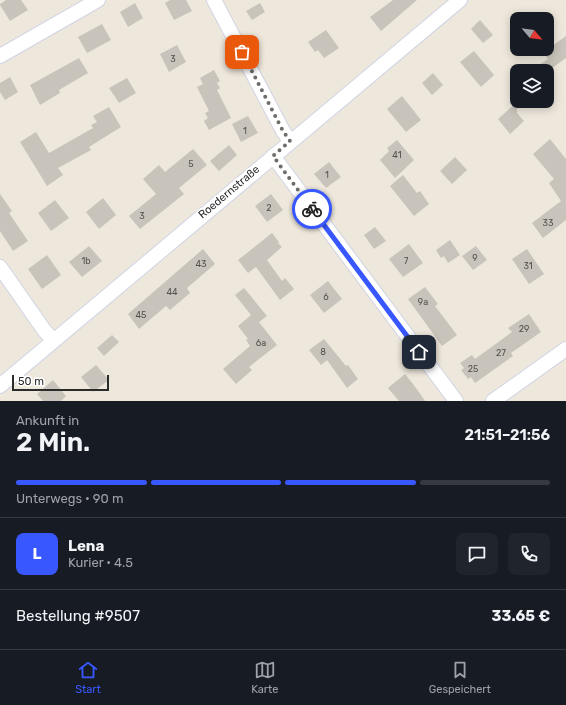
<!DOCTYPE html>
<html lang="de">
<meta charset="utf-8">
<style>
body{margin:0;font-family:Rubik,sans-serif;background:#20242c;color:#f1f3f6;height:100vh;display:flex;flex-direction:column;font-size:15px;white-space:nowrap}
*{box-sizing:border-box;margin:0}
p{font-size:13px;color:#9ea1a6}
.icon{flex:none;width:22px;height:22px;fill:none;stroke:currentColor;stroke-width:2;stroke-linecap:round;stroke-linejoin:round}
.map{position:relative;height:401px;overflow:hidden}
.drawer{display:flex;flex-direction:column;background:#171b24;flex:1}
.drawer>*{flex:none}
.needle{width:26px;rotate:119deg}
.fabs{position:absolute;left:510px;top:12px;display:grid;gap:8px}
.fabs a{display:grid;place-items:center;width:44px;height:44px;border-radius:8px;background:#171b24;box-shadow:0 2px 10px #0003;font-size:20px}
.scale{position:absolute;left:12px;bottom:10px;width:97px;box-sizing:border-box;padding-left:4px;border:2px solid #2b2b2b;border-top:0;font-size:11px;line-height:14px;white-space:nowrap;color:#2b2b2b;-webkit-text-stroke:3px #fff;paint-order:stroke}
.pin{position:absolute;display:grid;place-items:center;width:34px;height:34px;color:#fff;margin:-17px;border-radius:8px;box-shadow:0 2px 6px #0006}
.courier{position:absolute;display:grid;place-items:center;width:40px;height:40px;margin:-20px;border:3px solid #3857ff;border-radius:50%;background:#fff;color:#222;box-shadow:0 1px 5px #0007}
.overview em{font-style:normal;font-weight:600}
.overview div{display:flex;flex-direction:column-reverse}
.overview{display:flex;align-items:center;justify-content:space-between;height:68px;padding:0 16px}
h1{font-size:26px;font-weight:600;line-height:30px}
.bar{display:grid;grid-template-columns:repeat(4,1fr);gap:6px 4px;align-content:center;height:48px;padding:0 16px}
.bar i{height:5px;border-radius:3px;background:#363941}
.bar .active{background:#3857ff}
.bar p{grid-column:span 4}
.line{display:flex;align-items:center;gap:10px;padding:0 16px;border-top:1px solid #363941}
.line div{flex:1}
.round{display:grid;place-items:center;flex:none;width:42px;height:42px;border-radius:8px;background:#20242c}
.tabs{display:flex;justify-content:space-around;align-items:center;height:56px;border-top:1px solid #363941;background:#171b24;font-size:11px;color:#9ea1a6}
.tabs a{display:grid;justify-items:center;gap:2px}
.tabs .active{color:#3857ff}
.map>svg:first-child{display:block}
</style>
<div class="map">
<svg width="566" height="401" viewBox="0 0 566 401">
<rect width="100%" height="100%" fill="#eee7dc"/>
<g fill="#c9c4bb">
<path d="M6 0H21L28 10 10 21 0 5V4Z"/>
<path d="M170 0H186L192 11 174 20 165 3Z"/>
<path d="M393 0H417L381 31 370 17Z"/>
<path d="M135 3 143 18 128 27 120 12Z"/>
<path d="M260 3 265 12 252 20 246 11Z"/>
<path d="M480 20 493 35 483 43 471 29Z"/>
<path d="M102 24 111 40 87 53 78 37Z"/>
<path d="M326 30 339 48 324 58 318 50 315 52 308 42Z"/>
<path d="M566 36V58L548 71H530L548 59 541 49H548Z"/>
<path d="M177 45 186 62 169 72 160 54Z"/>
<path d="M474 51 494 75 481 87 460 62Z"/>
<path d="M79 58 88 73 59 90 60 93 40 105 30 85Z"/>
<path d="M214 70 220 81 217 83 220 88 217 90 231 118 209 130 204 121 208 118 205 113 209 111 197 87 203 84 200 78Z"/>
<path d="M433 73 443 85 432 95 422 83Z"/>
<path d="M10 77 18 92 5 100 0 92V83Z"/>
<path d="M127 78 136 93 119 103 109 88Z"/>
<path d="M402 96 421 120 406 132 387 109Z"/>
<path d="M517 102V113L524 121 510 134 498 119Z"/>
<path d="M109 107 121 127 89 147 91 150 58 168 63 175 47 186 20 142 36 132 49 153 93 128 91 125 97 122 93 116Z"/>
<path d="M248 116 258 133 241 142 232 124Z"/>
<path d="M550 139 566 159V220L543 238 532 223 561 201 549 183 554 179 533 154Z"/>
<path d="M397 140 414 160 395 178 380 160 389 151 387 148Z"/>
<path d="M229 145 237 155 219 171 210 161Z"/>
<path d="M193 149 207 165 179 188 184 194 140 229 129 216 156 194 143 179 159 165 165 172Z"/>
<path d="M455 157 467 170 452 184 440 171Z"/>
<path d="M329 162 341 177 326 188 314 174Z"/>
<path d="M403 175 417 193 420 191 429 204 414 216 390 186Z"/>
<path d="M0 194 12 211 9 213 28 241 13 251 0 231Z"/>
<path d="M271 194 283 210 267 222 255 206Z"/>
<path d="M103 198 116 215 99 229 86 212Z"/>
<path d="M55 200 69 218 51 231 38 213Z"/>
<path d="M375 227 386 241 374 249 364 235Z"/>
<path d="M272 233 279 242 278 243 282 247 267 260 282 281 285 278 294 289 280 300 256 267 248 273 238 260Z"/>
<path d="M450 240 460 255 448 263 444 256 441 258 436 250Z"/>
<path d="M409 244 423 263 403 277 389 259Z"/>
<path d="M89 246 102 261 82 277 69 262Z"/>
<path d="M476 246 487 260 473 270 462 256Z"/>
<path d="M203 249 215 264 187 288 190 293 170 310 166 306 139 329 128 314Z"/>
<path d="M527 249 544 274 529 284 512 259Z"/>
<path d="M47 255 61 275 42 289 28 269Z"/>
<path d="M328 281 342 299 324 313 310 295Z"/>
<path d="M425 287 438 304 435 306 457 335 442 346 408 299Z"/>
<path d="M244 288 267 316 259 322 277 345 249 367 252 370 236 384 223 369 250 346 246 340 248 339 238 326 251 315 235 295Z"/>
<path d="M529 314 541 332 511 353 513 356 475 383 471 377 468 379 461 370 464 368 460 363 472 355 475 359 512 332 508 328Z"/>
<path d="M112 335 119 342 104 356 97 348Z"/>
<path d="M324 339 346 366 348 365 358 379 347 388 327 360 321 365 309 350Z"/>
<path d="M96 365 109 380 93 392 81 377Z"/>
<path d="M405 374 416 388 425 401H399L388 388Z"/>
<path d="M53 380 66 396 61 401H43L37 394Z"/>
</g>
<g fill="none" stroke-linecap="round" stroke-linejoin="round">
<defs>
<g id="street">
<path d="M214 0 283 131 290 141"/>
<path d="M0 56 98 0"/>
<path d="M273 156 456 401"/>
<path d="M0 267 44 330 53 340"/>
<path d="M0 386 460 0"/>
<path d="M493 401 566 349"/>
</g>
</defs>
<use href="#street" stroke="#d1d4e5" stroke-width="16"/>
<use href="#street" stroke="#fff" stroke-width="14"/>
</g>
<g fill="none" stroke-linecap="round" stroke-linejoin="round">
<path stroke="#6f6d69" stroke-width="4" stroke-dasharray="0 7.2" d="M242 52 283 131 290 141 273 156 312 209"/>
<path stroke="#3857ff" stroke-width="5" d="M312 209 419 352"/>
</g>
<g text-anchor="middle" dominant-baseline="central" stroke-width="3.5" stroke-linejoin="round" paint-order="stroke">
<g font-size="9" fill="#52514f">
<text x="173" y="59">3</text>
<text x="245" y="131">1</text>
<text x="397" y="155">41</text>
<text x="191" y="164">5</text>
<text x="327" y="175">1</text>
<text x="269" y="208">2</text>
<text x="142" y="216">3</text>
<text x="548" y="223">33</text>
<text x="475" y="258">9</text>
<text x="86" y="261">1b</text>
<text x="406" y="261">7</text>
<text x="201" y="264">43</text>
<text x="528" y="266">31</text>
<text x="172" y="292">44</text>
<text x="326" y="297">6</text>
<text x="423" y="302">9a</text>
<text x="141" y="315">45</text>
<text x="524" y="329">29</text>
<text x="261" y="343">6a</text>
<text x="323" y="352">8</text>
<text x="501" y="353">27</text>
<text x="473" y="369">25</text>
</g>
<g font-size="11" fill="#2b2b2b" stroke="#fff">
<text transform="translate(229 192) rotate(-40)">Roedernstraße</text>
</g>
</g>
</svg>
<div class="fabs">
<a><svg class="needle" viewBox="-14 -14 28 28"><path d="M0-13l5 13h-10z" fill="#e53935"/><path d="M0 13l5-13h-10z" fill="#9ea1a6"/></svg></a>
<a><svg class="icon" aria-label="layers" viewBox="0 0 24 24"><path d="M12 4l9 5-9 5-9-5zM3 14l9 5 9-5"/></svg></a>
</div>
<div class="scale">50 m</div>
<div class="pin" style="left:242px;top:52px;background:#ea580c"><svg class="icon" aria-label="bag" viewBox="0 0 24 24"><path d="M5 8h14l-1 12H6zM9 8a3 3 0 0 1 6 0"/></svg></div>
<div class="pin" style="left:419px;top:352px;background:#1f2937"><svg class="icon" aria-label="home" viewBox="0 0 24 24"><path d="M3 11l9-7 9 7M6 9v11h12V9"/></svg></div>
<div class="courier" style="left:312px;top:209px"><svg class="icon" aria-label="bike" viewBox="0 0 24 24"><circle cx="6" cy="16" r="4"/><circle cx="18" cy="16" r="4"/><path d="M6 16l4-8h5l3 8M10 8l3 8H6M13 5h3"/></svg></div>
</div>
<section class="drawer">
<div class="overview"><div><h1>2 Min.</h1><p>Ankunft in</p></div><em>21:51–21:56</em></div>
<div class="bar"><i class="active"></i><i class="active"></i><i class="active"></i><i></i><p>Unterwegs · 90 m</p></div>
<div class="line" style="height:72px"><b class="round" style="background:#3857ff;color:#fff">L</b><div><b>Lena</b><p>Kurier · 4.5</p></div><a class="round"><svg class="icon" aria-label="chat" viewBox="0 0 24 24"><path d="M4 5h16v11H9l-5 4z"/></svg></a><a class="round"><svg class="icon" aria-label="phone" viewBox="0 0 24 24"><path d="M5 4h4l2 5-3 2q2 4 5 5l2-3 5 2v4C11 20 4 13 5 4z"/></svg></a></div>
<div class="line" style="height:52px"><div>Bestellung #9507</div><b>33.65 €</b></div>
</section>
<nav class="tabs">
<a class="active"><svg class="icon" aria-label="home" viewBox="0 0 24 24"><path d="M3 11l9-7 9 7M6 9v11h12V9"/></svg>Start</a>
<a><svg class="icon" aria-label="map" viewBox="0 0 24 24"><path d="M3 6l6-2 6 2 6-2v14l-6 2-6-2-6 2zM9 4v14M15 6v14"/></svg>Karte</a>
<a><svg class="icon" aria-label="saved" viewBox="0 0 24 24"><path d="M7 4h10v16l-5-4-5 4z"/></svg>Gespeichert</a>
</nav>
